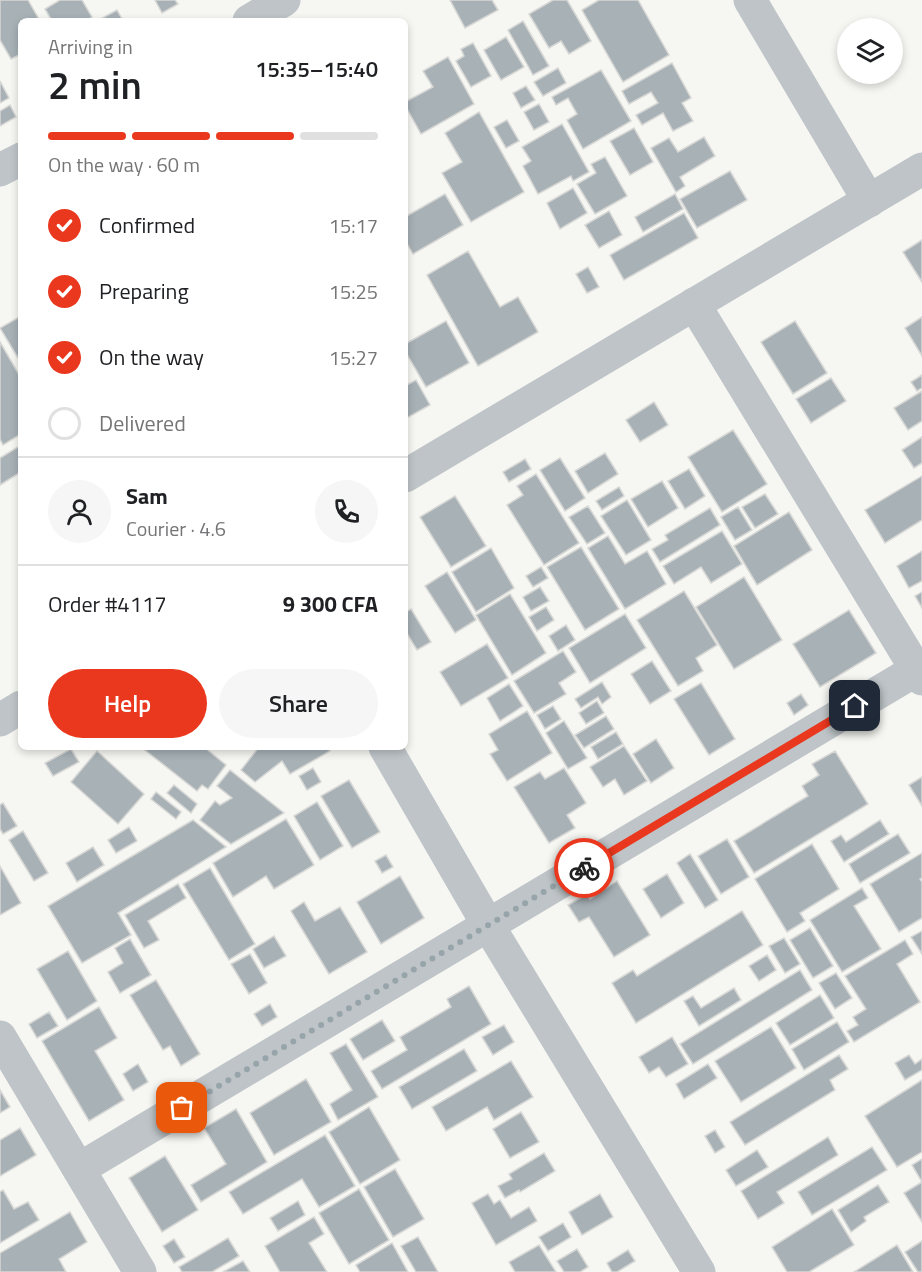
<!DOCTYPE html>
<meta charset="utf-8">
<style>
body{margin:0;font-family:"Titillium Web",sans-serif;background:#f6f6f6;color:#202124;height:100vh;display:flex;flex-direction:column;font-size:22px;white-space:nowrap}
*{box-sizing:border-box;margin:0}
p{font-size:20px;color:#757577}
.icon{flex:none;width:33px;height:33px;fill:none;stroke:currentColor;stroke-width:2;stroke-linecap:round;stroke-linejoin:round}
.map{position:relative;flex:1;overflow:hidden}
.panel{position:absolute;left:18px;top:18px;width:390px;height:732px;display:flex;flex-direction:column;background:#fff;border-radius:9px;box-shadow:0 3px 9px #0003}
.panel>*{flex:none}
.buttons{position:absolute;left:837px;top:18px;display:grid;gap:12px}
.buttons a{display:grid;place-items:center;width:66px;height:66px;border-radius:50%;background:#fff;box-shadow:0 3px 9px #0003;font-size:30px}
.pin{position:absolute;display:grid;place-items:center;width:51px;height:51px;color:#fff;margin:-26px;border-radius:12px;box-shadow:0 3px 9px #0006}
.courier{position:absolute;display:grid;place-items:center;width:60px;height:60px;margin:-30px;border:4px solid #ea381e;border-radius:50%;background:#fff;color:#222;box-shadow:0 2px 8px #0007}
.overview em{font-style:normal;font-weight:600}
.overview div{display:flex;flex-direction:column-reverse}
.overview{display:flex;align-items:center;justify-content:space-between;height:102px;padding:0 30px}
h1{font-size:39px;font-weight:600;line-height:45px}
.bar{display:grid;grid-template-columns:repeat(4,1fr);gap:9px 6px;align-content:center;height:72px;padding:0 30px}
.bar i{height:8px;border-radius:4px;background:#e0e0e0}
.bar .active{background:#ea381e}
.bar p{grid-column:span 4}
.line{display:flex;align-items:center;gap:15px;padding:0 30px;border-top:2px solid #e0e0e0}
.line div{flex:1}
.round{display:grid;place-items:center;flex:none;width:63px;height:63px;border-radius:32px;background:#f6f6f6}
ol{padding:0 30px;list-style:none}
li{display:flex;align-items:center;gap:18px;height:66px}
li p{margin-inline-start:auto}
li .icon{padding:6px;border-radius:50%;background:#ea381e;color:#fff;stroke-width:4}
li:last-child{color:#757577}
li i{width:33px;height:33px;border:3px solid #e0e0e0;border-radius:50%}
.button{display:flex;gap:12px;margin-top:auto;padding:12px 30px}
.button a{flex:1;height:69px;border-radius:36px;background:#ea381e;color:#fff;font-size:24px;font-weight:600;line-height:69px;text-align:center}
.button a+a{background:#f6f6f6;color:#202124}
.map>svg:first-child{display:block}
</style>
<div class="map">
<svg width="922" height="1272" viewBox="0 0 922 1272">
<rect width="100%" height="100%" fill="#f6f6f2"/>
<g fill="#a7b1b6" stroke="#d7d7d5" stroke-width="1.5">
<path d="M0 0H28L40 21H21V54L11 59 0 40Z"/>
<path d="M60 0H82L92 17 86 21H52L45 9Z"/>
<path d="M155 0H175L178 4 162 13Z"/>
<path d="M450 0H492L498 10 465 28Z"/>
<path d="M553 0H567L591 41 569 54 561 41 549 48 529 14Z"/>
<path d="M599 0H638L669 55 623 82 582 10Z"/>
<path d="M117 10 123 21H97Z"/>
<path d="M523 21 549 66 533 75 508 30Z"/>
<path d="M506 37 524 67 501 80 484 50Z"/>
<path d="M473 43 491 76 471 87 456 61 464 56 461 49Z"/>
<path d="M448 57 474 104 421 134 405 105V102L433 87 423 71Z"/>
<path d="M672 63 691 98 682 103 693 121 673 131 663 113 642 125 636 115 658 103 651 92 629 104 622 91Z"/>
<path d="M558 68 566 83 543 96 534 82Z"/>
<path d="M601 70 631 121 583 149 567 120 577 114 568 98 556 105 552 97Z"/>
<path d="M0 81 9 98 0 103Z"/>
<path d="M526 86 535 100 521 108 513 93Z"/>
<path d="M539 104 549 122 534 130 524 112Z"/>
<path d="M10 105 16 117 0 126V111Z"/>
<path d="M479 112 524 192 471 222 442 173 462 162 445 133Z"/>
<path d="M507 120 519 141 506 148 494 127Z"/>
<path d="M562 124 589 172 573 181 571 176 538 194 523 166 531 161 522 147Z"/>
<path d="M634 128 653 162 630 175 610 141Z"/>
<path d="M704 137 715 156 680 177 685 186 676 192 651 148 669 138 678 152Z"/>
<path d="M605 157 627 196 595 214 577 184 596 173 591 164Z"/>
<path d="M730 171 747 200 697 228 680 199Z"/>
<path d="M573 188 587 213 560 229 547 203Z"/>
<path d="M445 194 463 225 413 254 405 240V217Z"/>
<path d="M675 194 683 209 643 232 635 217Z"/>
<path d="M609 211 622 235 599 248 585 225Z"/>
<path d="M684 213 698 238 624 280 610 255Z"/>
<path d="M922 240V282L903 252Z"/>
<path d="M468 251 500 307 518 297 538 332 478 366 427 275Z"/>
<path d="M588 267 599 287 587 293 576 274Z"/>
<path d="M21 316V363L0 328Z"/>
<path d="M922 317V356L905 328Z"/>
<path d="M446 321 469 363 426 387 405 351V344Z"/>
<path d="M795 321 827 373 793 394 761 342Z"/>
<path d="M0 342 21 378V434L3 445 0 439Z"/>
<path d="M922 375V388L917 391 911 382Z"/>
<path d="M831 378 846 401 811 423 796 399Z"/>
<path d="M416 380 430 405 405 419V386Z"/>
<path d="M922 391V421L908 430 894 408Z"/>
<path d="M654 402 668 425 640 442 626 420Z"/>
<path d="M733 430 767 484 722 512 688 457Z"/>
<path d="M922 437V463L914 468 902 450Z"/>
<path d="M21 445V472L0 485V458Z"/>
<path d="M605 453 618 474 588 493 575 471Z"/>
<path d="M560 458 585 498 565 511 540 470Z"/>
<path d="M525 459 531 469 509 482 503 472Z"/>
<path d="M689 469 705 496 685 509 668 481Z"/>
<path d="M536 474 579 543 544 565 507 505 523 495 517 486Z"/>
<path d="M922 476V520L885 543 865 510Z"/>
<path d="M662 481 678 508 648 527 631 499Z"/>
<path d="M619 487 624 496 602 510 596 501Z"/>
<path d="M765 494 778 514 755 528 742 507Z"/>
<path d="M455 496 486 546 451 567 420 517Z"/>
<path d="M627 500 651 540 626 555 601 516Z"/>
<path d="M588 506 605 533 587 544 569 517Z"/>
<path d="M738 507 752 530 735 540 721 517Z"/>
<path d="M710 508 720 525 660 562 652 549 668 540 665 535Z"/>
<path d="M789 512 812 550 757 585 734 546Z"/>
<path d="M722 531 742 564 711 583 701 567 674 584 663 566Z"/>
<path d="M608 536 625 564 647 551 666 584 625 609 588 548Z"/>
<path d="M581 547 619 609 585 630 547 567Z"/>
<path d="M491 548 514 588 476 612 452 572Z"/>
<path d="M922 551V581L909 588 897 566Z"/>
<path d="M541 567 548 578 533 587 526 576Z"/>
<path d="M447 572 476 620 455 633 425 586Z"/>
<path d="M744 577 782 640 734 669 696 607Z"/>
<path d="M540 587 549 601 531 611 523 597Z"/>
<path d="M684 591 717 645 696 658 703 671 678 686 637 620Z"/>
<path d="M922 592V608L915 596Z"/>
<path d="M510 594 546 653 512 675 476 615Z"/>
<path d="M546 607 554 620 537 631 529 617Z"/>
<path d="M411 609 431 642 417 650 405 630V613Z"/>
<path d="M849 610 876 653 820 687 793 644Z"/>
<path d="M625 614 646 648 590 683 569 648Z"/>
<path d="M566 625 575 640 558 651 549 636Z"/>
<path d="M487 644 508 678 461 706 440 672Z"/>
<path d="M563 651 576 672 559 683 566 694 534 713 514 681Z"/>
<path d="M652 661 671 691 650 704 631 674Z"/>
<path d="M602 682 611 697 602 704 598 697 581 708 575 699Z"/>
<path d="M701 683 735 739 709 755 674 699Z"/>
<path d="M509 684 523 706 500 721 487 698Z"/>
<path d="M801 694 808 705 794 715 787 703Z"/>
<path d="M597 701 604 713 586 724 579 713Z"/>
<path d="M553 706 561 719 545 729 537 715Z"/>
<path d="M527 711 552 753 507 781 490 754 498 750 489 734Z"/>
<path d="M606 716 614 729 584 748 575 735Z"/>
<path d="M564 721 587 758 568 769 546 733Z"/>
<path d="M616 732 623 744 598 759 591 747Z"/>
<path d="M656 739 674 768 651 783 633 754Z"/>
<path d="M624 746 647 781 624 795 615 779 603 787 590 767Z"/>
<path d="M141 747H204L226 765 208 789 202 785 197 791Z"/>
<path d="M259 747H328L330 751 290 774 282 761 255 782 241 770Z"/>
<path d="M71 749 79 762 53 776 45 763Z"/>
<path d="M97 751 144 794 118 824 71 782Z"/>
<path d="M835 751 868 804 754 873 734 841 808 796 802 786 819 775 812 764Z"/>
<path d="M313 768 321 782 307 790 299 776Z"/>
<path d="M564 768 586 803 567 815 575 828 549 843 514 787 540 772 545 779Z"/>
<path d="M230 770 284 813 231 844 200 820 215 801 220 805 232 798 217 786Z"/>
<path d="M922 777V806L909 785Z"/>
<path d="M349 780 380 832 352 848 321 796Z"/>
<path d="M174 785 197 804 191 813 167 793Z"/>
<path d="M156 792 181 812 176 819 151 799Z"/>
<path d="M317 802 343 846 320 860 294 816Z"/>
<path d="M3 803 17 826 3 834 0 829V805Z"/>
<path d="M286 819 314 865 274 889 266 876 233 897 213 863Z"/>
<path d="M193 820 226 847 118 913 131 935 82 963 48 906Z"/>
<path d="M880 820 889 834 844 862 831 841 841 835 846 842Z"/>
<path d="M129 827 137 841 116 853 108 840Z"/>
<path d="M23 831 48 873 34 881 9 840Z"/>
<path d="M898 834 910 853 860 883 849 864Z"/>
<path d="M727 839 749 877 721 894 698 856Z"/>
<path d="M812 844 839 889 800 913 805 921 787 932 755 879Z"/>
<path d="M93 847 104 865 77 882 66 863Z"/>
<path d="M922 853V878L920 879 922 882V918L899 932 870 884Z"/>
<path d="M690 854 718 900 705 908 677 863Z"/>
<path d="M386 855 393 867 382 873 375 861Z"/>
<path d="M0 866 21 903 0 915Z"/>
<path d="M210 868 255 944 229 960 183 884Z"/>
<path d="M667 874 684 903 661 918 643 889Z"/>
<path d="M400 876 424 918 381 944 357 902Z"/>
<path d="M617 881 650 935 614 957 589 917 579 922 568 905 587 894 590 899Z"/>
<path d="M178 884 186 898 148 921 159 940 144 948 125 915Z"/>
<path d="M862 888 868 898 854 906 881 949 842 972 810 920Z"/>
<path d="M304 902 315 921 340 907 367 952 329 974 291 911Z"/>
<path d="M742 911 763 945 636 1023 612 983 633 970 637 976Z"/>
<path d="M810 928 833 966 813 978 790 940Z"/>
<path d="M922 931V954L911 937Z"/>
<path d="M274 936 286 956 264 968 253 949Z"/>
<path d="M784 938 800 964 785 973 769 946Z"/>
<path d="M130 939 151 975 120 993 108 972 123 963 115 948Z"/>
<path d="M905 940 913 954 897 964 920 1002 854 1042 847 1031 858 1025 853 1017 866 1009 845 976Z"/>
<path d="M68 951 97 1001 67 1020 37 969Z"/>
<path d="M250 954 267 983 249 994 231 964Z"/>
<path d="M767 955 776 970 759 981 749 966Z"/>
<path d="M800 970 812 990 693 1064 680 1044Z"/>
<path d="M836 973 852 998 835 1009 819 983Z"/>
<path d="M156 980 200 1054 181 1066 170 1046 163 1050 130 995Z"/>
<path d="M469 986 491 1024 382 1089 371 1071 407 1050 400 1037 451 1007 447 999Z"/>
<path d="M734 988 741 1000 699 1026 684 1001 693 996 701 1008Z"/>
<path d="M820 995 834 1018 790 1045 776 1023Z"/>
<path d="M270 1004 277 1017 262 1026 254 1014Z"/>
<path d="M99 1007 117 1038 95 1051 124 1100 89 1121 42 1041Z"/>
<path d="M49 1012 58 1026 37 1038 29 1024Z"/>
<path d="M382 1020 395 1041 363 1060 350 1039Z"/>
<path d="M837 1022 849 1042 804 1070 792 1049Z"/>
<path d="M504 1025 514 1042 493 1055 482 1037Z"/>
<path d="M771 1027 796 1068 741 1102 715 1061Z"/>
<path d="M672 1037 688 1064 666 1077 659 1067 649 1073 639 1057Z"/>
<path d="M346 1044 378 1097 338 1120 330 1104 352 1090 330 1053Z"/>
<path d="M464 1049 477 1071 412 1109 399 1087Z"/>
<path d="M839 1055 848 1069 830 1080 835 1090 745 1145 730 1122Z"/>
<path d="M909 1055 915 1064 922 1059V1070L905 1080 895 1063Z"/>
<path d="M511 1061 533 1097 494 1120 487 1107 446 1131 432 1107Z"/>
<path d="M138 1064 148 1082 133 1091 123 1074Z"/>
<path d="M708 1064 717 1078 684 1099 676 1084Z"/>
<path d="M306 1079 331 1122 274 1155 250 1113Z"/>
<path d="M922 1080V1152L897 1167 865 1116Z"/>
<path d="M0 1090 10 1107 0 1113Z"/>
<path d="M369 1107 400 1160 360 1184 329 1132Z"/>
<path d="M236 1109 267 1162 201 1202 191 1185 226 1164 204 1128Z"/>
<path d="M521 1112 539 1142 510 1158 493 1129Z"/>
<path d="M20 1128 36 1155 0 1176V1140Z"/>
<path d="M715 1130 725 1147 715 1153 705 1136Z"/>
<path d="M325 1135 355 1186 319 1207 302 1179 243 1214 229 1192Z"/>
<path d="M828 1137 838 1155 777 1192 784 1203 758 1219 741 1191Z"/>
<path d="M872 1147 887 1170 812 1215 798 1192Z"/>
<path d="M757 1150 768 1167 736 1186 726 1170Z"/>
<path d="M544 1153 555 1171 520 1192 519 1190 505 1198 498 1186 512 1179 509 1174Z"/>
<path d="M165 1156 198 1210 162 1232 129 1178Z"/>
<path d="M922 1159V1222L904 1193 922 1182 912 1165Z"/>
<path d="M395 1169 424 1219 393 1237 364 1187Z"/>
<path d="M878 1185 889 1202 864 1217 866 1221 851 1232 838 1210Z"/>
<path d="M359 1189 389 1240 349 1264 319 1213Z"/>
<path d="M3 1190 14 1209 28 1202 39 1220 0 1243V1192Z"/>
<path d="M488 1194 494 1204 500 1200 511 1218 529 1207 537 1221 496 1245 472 1203Z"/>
<path d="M600 1194 613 1217 582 1235 569 1212Z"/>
<path d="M298 1201 305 1215 278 1231 270 1218Z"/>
<path d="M832 1209 854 1245 809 1272H787L772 1247Z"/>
<path d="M70 1212 87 1242 59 1259 66 1272H0V1253Z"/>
<path d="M314 1217 324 1234 309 1243 327 1272H280L265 1246Z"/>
<path d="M563 1223 571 1237 548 1251 539 1237Z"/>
<path d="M418 1237 438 1272H416L401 1246Z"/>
<path d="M228 1238 239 1256 212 1272H182L179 1267Z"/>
<path d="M174 1239 185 1257 174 1263 163 1246Z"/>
<path d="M922 1241V1272H918L905 1252Z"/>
<path d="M392 1243 408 1272H360L356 1265Z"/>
<path d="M539 1245 556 1272H515L509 1262Z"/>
<path d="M897 1245 913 1272H854Z"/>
<path d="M577 1249 588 1267 580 1272H564L557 1261Z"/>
<path d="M628 1250 635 1261 617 1272H612L607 1263Z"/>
<path d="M243 1261 250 1272H223Z"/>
</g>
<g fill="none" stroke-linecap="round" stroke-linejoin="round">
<g stroke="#bec4c7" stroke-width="33">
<path d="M750 0 869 201"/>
<path d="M249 21 284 0"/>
<path d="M0 170 21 159"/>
<path d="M694 304 922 679"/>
<path d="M385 747 488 925 699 1272"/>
<path d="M0 1037 140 1272"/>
<path d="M79 1169 916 670"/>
</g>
<g stroke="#bec4c7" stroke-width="33">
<path d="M405 476 922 169"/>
<path d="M0 720 21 707"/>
</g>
</g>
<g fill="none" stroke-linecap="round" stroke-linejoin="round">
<path stroke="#97a5ab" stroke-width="6" stroke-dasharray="0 10.8" d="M182 1108 584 868"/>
<path stroke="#ea381e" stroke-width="8" d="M584 868 855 706"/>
</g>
</svg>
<div class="buttons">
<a><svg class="icon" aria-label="layers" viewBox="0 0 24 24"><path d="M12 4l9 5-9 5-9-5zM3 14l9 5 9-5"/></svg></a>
</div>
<div class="pin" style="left:182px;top:1108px;background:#ea580c"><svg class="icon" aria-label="bag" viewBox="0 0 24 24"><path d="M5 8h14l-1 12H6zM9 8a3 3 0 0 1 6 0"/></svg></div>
<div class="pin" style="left:855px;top:706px;background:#1f2937"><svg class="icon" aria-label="home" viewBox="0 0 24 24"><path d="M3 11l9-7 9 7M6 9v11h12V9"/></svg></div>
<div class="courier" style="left:584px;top:868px"><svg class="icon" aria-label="bike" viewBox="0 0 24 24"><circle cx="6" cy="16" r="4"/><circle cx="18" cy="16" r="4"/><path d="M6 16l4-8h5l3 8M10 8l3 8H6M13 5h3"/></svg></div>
<section class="panel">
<div class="overview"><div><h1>2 min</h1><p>Arriving in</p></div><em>15:35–15:40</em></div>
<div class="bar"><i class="active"></i><i class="active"></i><i class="active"></i><i></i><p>On the way · 60 m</p></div>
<ol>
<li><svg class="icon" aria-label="check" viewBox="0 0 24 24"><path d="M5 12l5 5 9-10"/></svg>Confirmed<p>15:17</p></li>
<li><svg class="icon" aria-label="check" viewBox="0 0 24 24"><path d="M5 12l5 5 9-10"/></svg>Preparing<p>15:25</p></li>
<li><svg class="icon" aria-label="check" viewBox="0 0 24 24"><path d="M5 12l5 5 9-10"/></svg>On the way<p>15:27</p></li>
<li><i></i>Delivered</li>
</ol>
<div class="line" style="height:108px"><a class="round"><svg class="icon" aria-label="person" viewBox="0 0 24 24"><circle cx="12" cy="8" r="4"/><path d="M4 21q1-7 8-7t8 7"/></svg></a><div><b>Sam</b><p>Courier · 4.6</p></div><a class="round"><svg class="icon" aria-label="phone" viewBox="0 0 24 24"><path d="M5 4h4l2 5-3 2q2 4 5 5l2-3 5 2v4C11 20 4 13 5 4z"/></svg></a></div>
<div class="line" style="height:78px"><div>Order #4117</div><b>9 300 CFA</b></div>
<div class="button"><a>Help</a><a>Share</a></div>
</section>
</div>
